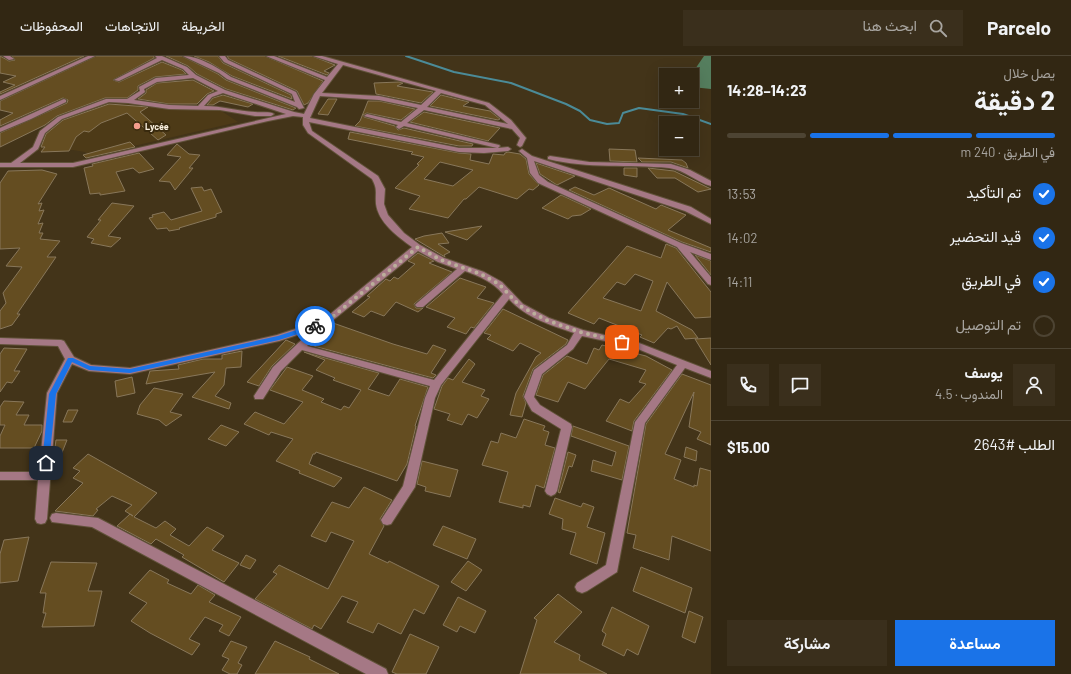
<!DOCTYPE html>
<html lang="ar">
<meta charset="utf-8">
<style>
body{margin:0;font-family:Barlow,Vazirmatn,sans-serif;background:#3a2f1c;color:#f1f3f6;direction:rtl;height:100vh;display:flex;flex-direction:column;font-size:15px;white-space:nowrap}
*{box-sizing:border-box;margin:0}
p{font-size:13px;color:#a8a5a0}
.icon{flex:none;width:22px;height:22px;fill:none;stroke:currentColor;stroke-width:2;stroke-linecap:round;stroke-linejoin:round}
.map{position:relative;flex:1;overflow:hidden;direction:ltr}
.side{display:flex;flex-direction:column;background:#322713;width:360px}
.side>*{flex:none}
.buttons{position:absolute;left:659px;top:12px;display:grid;gap:8px}
.buttons a{display:grid;place-items:center;width:40px;height:40px;border-radius:0px;background:#322713;box-shadow:0 4px 16px #0002,0 0 0 1px #4d4433;font-size:20px}
.pin{position:absolute;display:grid;place-items:center;width:34px;height:34px;color:#fff;margin:-17px;border-radius:8px;box-shadow:0 2px 6px #0006}
.courier{position:absolute;display:grid;place-items:center;width:40px;height:40px;margin:-20px;border:3px solid #1a73e8;border-radius:50%;background:#fff;color:#222;box-shadow:0 1px 5px #0007}
.headline em{font-style:normal;font-weight:700}
.headline div{display:flex;flex-direction:column-reverse}
.headline{display:flex;align-items:center;justify-content:space-between;height:68px;padding:0 16px}
h1{font-size:26px;font-weight:700;line-height:30px}
.bar{display:grid;grid-template-columns:repeat(4,1fr);gap:6px 4px;align-content:center;height:48px;padding:0 16px}
.bar i{height:5px;border-radius:3px;background:#4d4433}
.bar .selected{background:#1a73e8}
.bar p{grid-column:span 4}
.line{display:flex;align-items:center;gap:10px;padding:0 16px;border-top:1px solid #4d4433}
.line div{flex:1}
.round{display:grid;place-items:center;flex:none;width:42px;height:42px;border-radius:0px;background:#3a2f1c}
ol{padding:0 16px;list-style:none}
li{display:flex;align-items:center;gap:12px;height:44px}
li p{margin-inline-start:auto}
li .icon{padding:4px;border-radius:50%;background:#1a73e8;color:#fff;stroke-width:4}
li:last-child{color:#a8a5a0}
li i{width:22px;height:22px;border:2px solid #4d4433;border-radius:50%}
.cta{display:flex;gap:8px;margin-top:auto;padding:8px 16px}
.cta a{flex:1;height:46px;border-radius:0px;background:#1a73e8;color:#fff;font-size:16px;font-weight:700;line-height:46px;text-align:center}
.cta a+a{background:#3a2f1c;color:#f1f3f6}
header{display:flex;align-items:center;gap:24px;box-sizing:border-box;height:56px;padding:0 20px;background:#322713;border-bottom:1px solid #4d4433}
header strong{font-size:19px}
nav{display:flex;gap:22px;margin-inline-start:auto;font-size:14px}
.search{width:280px;height:36px;background:#3a2f1c;display:flex;align-items:center;gap:10px;box-sizing:border-box;padding:0 14px;border-radius:0px;color:#a8a5a0;font-size:15px}
main{display:flex;flex:1;min-height:0}
.map>svg:first-child{display:block}
</style>
<header>
<strong>Parcelo</strong>
<div class="search"><svg class="icon" aria-label="search" viewBox="0 0 24 24"><circle cx="10" cy="10" r="6"/><path d="M15 15l6 6"/></svg>ابحث هنا</div>
<nav><a>الخريطة</a><a>الاتجاهات</a><a>المحفوظات</a></nav>
</header>
<main>
<section class="side">
<div class="headline"><div><h1>2 دقيقة</h1><p>يصل خلال</p></div><em>14:23–14:28</em></div>
<div class="bar"><i class="selected"></i><i class="selected"></i><i class="selected"></i><i></i><p>في الطريق · 240 m</p></div>
<ol>
<li><svg class="icon" aria-label="check" viewBox="0 0 24 24"><path d="M5 12l5 5 9-10"/></svg>تم التأكيد<p>13:53</p></li>
<li><svg class="icon" aria-label="check" viewBox="0 0 24 24"><path d="M5 12l5 5 9-10"/></svg>قيد التحضير<p>14:02</p></li>
<li><svg class="icon" aria-label="check" viewBox="0 0 24 24"><path d="M5 12l5 5 9-10"/></svg>في الطريق<p>14:11</p></li>
<li><i></i>تم التوصيل</li>
</ol>
<div class="line" style="height:72px"><a class="round"><svg class="icon" aria-label="person" viewBox="0 0 24 24"><circle cx="12" cy="8" r="4"/><path d="M4 21q1-7 8-7t8 7"/></svg></a><div><b>يوسف</b><p>المندوب · 4.5</p></div><a class="round"><svg class="icon" aria-label="chat" viewBox="0 0 24 24"><path d="M4 5h16v11H9l-5 4z"/></svg></a><a class="round"><svg class="icon" aria-label="phone" viewBox="0 0 24 24"><path d="M5 4h4l2 5-3 2q2 4 5 5l2-3 5 2v4C11 20 4 13 5 4z"/></svg></a></div>
<div class="line" style="height:52px"><div>الطلب #2643</div><b>$15.00</b></div>
<div class="cta"><a>مساعدة</a><a>مشاركة</a></div>
</section>
<div class="map">
<svg width="711" height="618" viewBox="0 0 711 618">
<rect width="100%" height="100%" fill="#433419"/>
<path fill="#4d3a17" d="M107 45H117L164 52 220 54 238 66 90 100 85 96 73 94 39 95 48 74 61 63Z"/>
<path fill="#557e5e" d="M704 0H711V33L692 31 691 19Z"/>
<g fill="none" stroke-linecap="round" stroke-linejoin="round">
<path stroke="#4b8b98" stroke-width="2" d="M406 0 454 16 511 27 566 48 580 55 590 64 607 68 619 67 623 57 639 52 683 58 711 68"/>
</g>
<g fill="#644d21" stroke="#88775a" fill-rule="evenodd">
<path d="M0 0 9 5 15 4 12 0H84L0 38V36L15 29 3 26 16 20 0 17Z"/>
<path d="M96 0H154V2L113 24 119 26 162 6 182 14 186 18 155 21 138 30V34L127 42H105L57 60 45 69 0 91V77L67 47 68 44 63 42 0 70V64L13 57 0 54V45Z"/>
<path d="M166 0H182L218 18 226 24 296 52 293 54 226 33 197 18 188 10Z"/>
<path d="M194 0H218L223 7 291 39 292 43 232 20 209 6Z"/>
<path d="M227 0H265L323 25 308 47 304 49 297 35 229 3Z"/>
<path d="M278 0H312L335 9 324 15 329 17 327 19Z"/>
<path d="M193 24 214 35 207 38 197 48H169L138 43 146 37V34L157 27Z"/>
<path d="M399 26 403 27 397 30 433 36 421 47 376 38 374 27Z"/>
<path d="M223 39 253 48 248 51 220 45 213 49H207L213 42Z"/>
<path d="M441 39 469 46 463 50 490 55 500 63 498 64 430 50Z"/>
<path d="M328 43H337L328 59 318 58Z"/>
<path d="M368 45H379L415 53 401 64 367 57 363 59 364 61 395 70 398 74 404 72 473 88 472 90H459L355 70 360 65Z"/>
<path d="M109 48 148 51 140 56 166 79 158 84 127 57 101 67 89 76 84 75 76 81 69 95 41 96 45 91H41L46 78 63 64Z"/>
<path d="M424 56 500 72 488 85 410 66Z"/>
<path d="M350 76 459 97 471 98 470 104 489 108 493 98 504 99 505 97 508 96 520 98 526 103 529 118 539 129 533 134 529 133 517 143 479 131 466 143H464L448 162 409 153 420 140 395 132 419 109 417 108 424 101 411 98 413 96 348 83ZM440 106 473 114 453 130 424 123Z"/>
<path d="M130 86 135 91 86 102 83 99Z"/>
<path d="M177 88 189 98 200 99 189 112H193L175 134 170 126 159 125 181 101 167 99Z"/>
<path d="M609 93 635 94 637 106 610 105Z"/>
<path d="M139 97 154 113 139 117 133 112 116 116 125 135 100 139V137L90 138 84 112 93 110 92 108Z"/>
<path d="M638 102 682 104 686 107 688 112 671 106H642Z"/>
<path d="M536 107 575 120 557 129 540 118Z"/>
<path d="M624 112H637V121L624 119Z"/>
<path d="M648 112 674 115 711 133 698 136 675 122H657Z"/>
<path d="M42 114 57 118 38 148 42 147 39 155 44 154 38 168 43 167 39 177H43L40 183 60 185 47 201H56L17 258H20L12 269 0 273V255L6 247 3 237 22 211 6 210 20 192 0 193V127L8 115Z"/>
<path d="M202 131 204 135 211 133 222 156 216 158V161L179 172 180 173 169 175 167 172 157 173 149 162 153 161 152 159 164 156 171 164 202 155 191 132Z"/>
<path d="M575 131 594 139 609 132 656 153 661 149 686 159 668 174 711 192V196L682 186 569 134Z"/>
<path d="M561 139 591 153 581 159 572 160 568 163 542 152Z"/>
<path d="M112 147 134 150 108 180 121 182 111 191 91 187 94 183 87 181 101 164H98Z"/>
<path d="M482 170 467 184 445 176Z"/>
<path d="M442 177 449 187 438 188 450 196 444 199 445 201 415 183 424 180Z"/>
<path d="M666 188 676 192 711 236V261L695 262 667 226 656 255 692 274 698 282 685 283 677 270 671 273 668 272 654 287 640 281 642 279 599 262 594 268 568 257 627 190 661 202ZM635 218 653 225 641 255 603 242 617 226 625 229Z"/>
<path d="M418 197 434 205 429 207 452 216 414 248 416 252H423L418 256 396 246 384 260 371 255 364 261 352 256 370 241 367 240 386 223 390 225 394 221 398 223 415 208 408 205Z"/>
<path d="M695 199 711 205V219Z"/>
<path d="M460 222 486 231 477 242 494 247 474 272 471 271 466 278 447 271 455 262 426 251Z"/>
<path d="M503 253 568 284 566 288 533 313 523 340 526 347 522 361 510 359 516 337 536 301 541 297 520 287 513 295 487 283 491 279 484 277Z"/>
<path d="M333 267 393 288 427 298 433 289 446 294 431 317 436 319 433 322 310 289H316L328 276 325 275Z"/>
<path d="M711 282V309L695 283Z"/>
<path d="M286 284 295 288 272 310 259 330 247 326Z"/>
<path d="M602 289 646 300 672 314 634 365 632 375 606 365 620 343 629 347 646 328 639 326 646 314 609 303 585 333 568 326 558 346 536 339 543 319 567 300 587 308 594 292 599 294Z"/>
<path d="M4 292 27 293 14 315H20L12 327 7 326 0 336V298Z"/>
<path d="M242 295 241 311 226 312 224 329 215 340 231 347 229 353 192 341 215 316 146 328 150 315 179 313 178 309 203 303H222V299Z"/>
<path d="M304 296 379 317 368 333 389 340 400 323 428 331 415 370H416L407 408 397 425 316 396 315 398H313L309 408 342 422 334 431 299 417 300 415 276 405 293 383 271 376 269 379 244 368 255 356 284 368 303 346 270 334 287 311 313 320 302 334 324 343 321 346 341 354 344 350 349 352 361 334 333 324 335 322 316 314 325 304Z"/>
<path d="M469 303 475 308 462 326 485 334 481 340 489 343 477 362 468 358 462 369 447 364 450 358 434 353 442 330 448 322 453 324Z"/>
<path d="M682 318 711 329V389L697 383 701 376 689 371 694 336 665 398 681 404 674 423 694 431V429L697 430 700 412 711 415V495L672 480 669 504 633 492 636 479 627 477 646 368Z"/>
<path d="M132 321 135 337 117 341 115 325Z"/>
<path d="M154 332 183 338 170 356 182 359 166 370 159 364 137 358 140 349Z"/>
<path d="M4 345 24 346 16 359H29L24 369H42V375L34 392H0V380L5 369H0V351Z"/>
<path d="M68 354H78L72 366H63Z"/>
<path d="M524 363 545 370 543 374 549 376 545 389 555 392 544 432 536 429 530 451 523 449V452L499 446 508 416 482 409 491 385 498 387 501 377 516 382Z"/>
<path d="M221 369 239 376 226 390 208 383Z"/>
<path d="M573 370 629 390 622 424 591 415 593 404 612 410 616 396 571 380Z"/>
<path d="M56 384H67L61 399H54Z"/>
<path d="M686 391 697 395 696 405 684 401Z"/>
<path d="M568 396 576 399 572 411 569 410 560 437 558 436Z"/>
<path d="M88 398 157 437 134 461 156 472 165 465 176 473 170 479 189 490 207 471 224 480 212 494 239 507 224 526 182 501 184 499 156 483 151 488 117 470 130 458 133 460 125 455 132 449 112 440 96 453 98 454 93 460 55 455 83 427 73 422 80 415 73 412Z"/>
<path d="M422 405 458 414 450 441 425 435 426 431 417 428Z"/>
<path d="M364 431 392 444 380 463 384 470 369 498 388 507 389 505 439 530 424 558 414 553 401 578 378 567 373 577 347 566 358 546 342 540 321 573 314 569 312 573 255 543 277 518 273 516 279 509 328 533 354 485 331 476 326 486 311 480 332 446 349 452Z"/>
<path d="M555 442 581 451 583 447 594 451 587 471 605 477 597 508 570 498 576 477 562 473 563 463 549 458Z"/>
<path d="M443 470 476 483 467 503 433 489Z"/>
<path d="M29 481 18 525 0 527V498L4 484Z"/>
<path d="M246 499 256 504 250 513 240 509Z"/>
<path d="M468 505 482 514 466 535 451 526Z"/>
<path d="M51 506 97 507 88 535H102L94 570 42 571 46 557H43L46 537H40Z"/>
<path d="M641 511 692 532 685 557 633 535Z"/>
<path d="M150 514 169 524 167 527 191 538 198 529 215 539 209 546 241 561 229 580 219 575 223 569 205 561 189 583 200 588 192 599 150 577 131 565 147 547 129 537Z"/>
<path d="M558 538 582 556 554 586 580 599 579 604 607 618H520L537 564 534 562Z"/>
<path d="M458 541 486 555 475 577 460 570 457 576 443 569Z"/>
<path d="M612 551 649 570 638 599 627 593 624 600 602 589 606 578 602 575Z"/>
<path d="M689 555 703 561 695 587 682 581Z"/>
<path d="M410 578 439 591 426 618H397L392 616Z"/>
<path d="M231 585 247 591 238 607 242 609 237 618H230L222 614 229 603 222 600Z"/>
<path d="M275 585 310 601 309 603 339 618H255Z"/>
</g>
<g fill="none" stroke-linecap="round" stroke-linejoin="round">
<defs>
<g id="minor">
<path d="M3 0H10L14 3 9 4Z"/>
<path d="M88 0H95L0 44V40Z"/>
<path d="M155 0H162L187 11 196 19 225 34 294 56 304 58 314 38 325 24 266 0H274L327 21 338 8 313 0H322L489 47 511 64 526 82 522 90 520 91 517 89 520 82 512 73 424 54 407 67 499 89 500 90 498 92 508 91 511 93 508 95 484 97 459 96 309 66 312 75 378 120 385 133 384 148 388 159 404 177 420 189 444 202 484 216 502 226 523 248 549 262 583 274 639 287 711 315V322L685 312 645 367 617 516 587 535 582 537 577 535 575 531 577 527 606 509 635 366 677 309 633 291 582 280 573 293 542 318 534 341 540 349 571 368 572 371 557 435 555 438 551 440 547 438 545 435 561 373 532 355 524 341 534 314 567 289 574 277C551 269 526 262 509 243L441 329 435 342 415 431 391 468 387 469 383 468 381 464 403 430 425 342 430 330 302 294 281 315 263 343H255L254 340 273 311 312 274 279 285 130 318 89 315 72 308 57 337 47 463 45 467 41 468 37 467 35 463 38 424H0V416H39L47 337 65 303 58 290 0 288V282L61 284 64 285 74 301 91 309 130 312 277 279 323 264 412 191C398 181 378 166 376 148 375 136 378 134 372 123L308 77 303 69V61L293 60 268 65 73 111H0V107H11L33 91 40 75 58 61 106 43H127L140 35 139 31 156 22 189 19 183 13 162 4 119 25 114 24 157 2ZM343 9 436 35 421 49 379 40 322 37ZM193 22 218 35 208 39 198 50 169 49 134 44 145 36 144 33 157 26ZM223 37 286 58 73 107H20L38 93 45 77 62 63 109 46 128 47 169 53 220 54 255 60H271L274 58C269 55 262 57 255 56 238 55 222 50 204 50L212 41ZM441 37 485 49 508 68 427 51ZM320 40 379 44 418 52 401 66 367 58 364 60 398 69 396 71 399 73 404 70 497 92H459L310 62ZM418 195 438 206 457 213 417 247 415 249 417 251H423L465 215C479 220 493 226 503 238L434 324 307 290 327 269Z"/>
<path d="M183 0C199 0 219 12 231 21L295 46 292 38 224 6 219 0H225L228 4 296 36 304 52 299 53 297 51 227 23 219 17Z"/>
<path d="M64 43 66 44V46L31 63 0 76V72Z"/>
<path d="M522 93 532 100 691 151 711 163V168L685 155 534 105 539 119 548 126 681 187 711 198V204L690 196 711 221V229L708 228 677 191 538 127 530 117 527 102 519 95Z"/>
<path d="M550 100 589 106 671 108 690 114 711 125V130C696 126 685 114 669 112 629 108 588 113 548 103V101Z"/>
<path d="M56 457 98 462 386 613 388 618H366L92 471 52 466 50 462 52 458Z"/>
</g>
</defs>
<use href="#minor" stroke="#605239" stroke-width="2"/>
<use href="#minor" fill="#a57885" fill-rule="evenodd"/>
</g>
<path fill="#1a73e8" d="M315 268 318 270 317 272 279 284 130 317 89 314 72 306 56 338 49 407 46 409 42 407 49 338 68 302H73L90 310 130 313 278 280Z"/>
<g fill="none" stroke-linecap="round" stroke-linejoin="round">
<path stroke="#bbaf9b" stroke-width="4" stroke-dasharray="0 7.2" d="M315 270 326 266 418 191 441 204 481 218 499 228 520 250 546 264 580 276 622 286"/>
</g>
<circle fill="#f49d8d" stroke="#392a0e" stroke-width="1.5" cx="137" cy="70" r="4"/>
<g text-anchor="middle" dominant-baseline="central" stroke-width="4" stroke-linejoin="round" paint-order="stroke">
<g font-size="9" font-weight="bold" fill="#fbf1e1" stroke="#392a0e" text-anchor="start">
<text x="145" y="70">Lycée</text>
</g>
</g>
</svg>
<div class="buttons">
<a>+</a>
<a>−</a>
</div>
<div class="pin" style="left:622px;top:286px;background:#ea580c"><svg class="icon" aria-label="bag" viewBox="0 0 24 24"><path d="M5 8h14l-1 12H6zM9 8a3 3 0 0 1 6 0"/></svg></div>
<div class="pin" style="left:46px;top:407px;background:#1f2937"><svg class="icon" aria-label="home" viewBox="0 0 24 24"><path d="M3 11l9-7 9 7M6 9v11h12V9"/></svg></div>
<div class="courier" style="left:315px;top:270px"><svg class="icon" aria-label="bike" viewBox="0 0 24 24"><circle cx="6" cy="16" r="4"/><circle cx="18" cy="16" r="4"/><path d="M6 16l4-8h5l3 8M10 8l3 8H6M13 5h3"/></svg></div>
</div>
</main>
